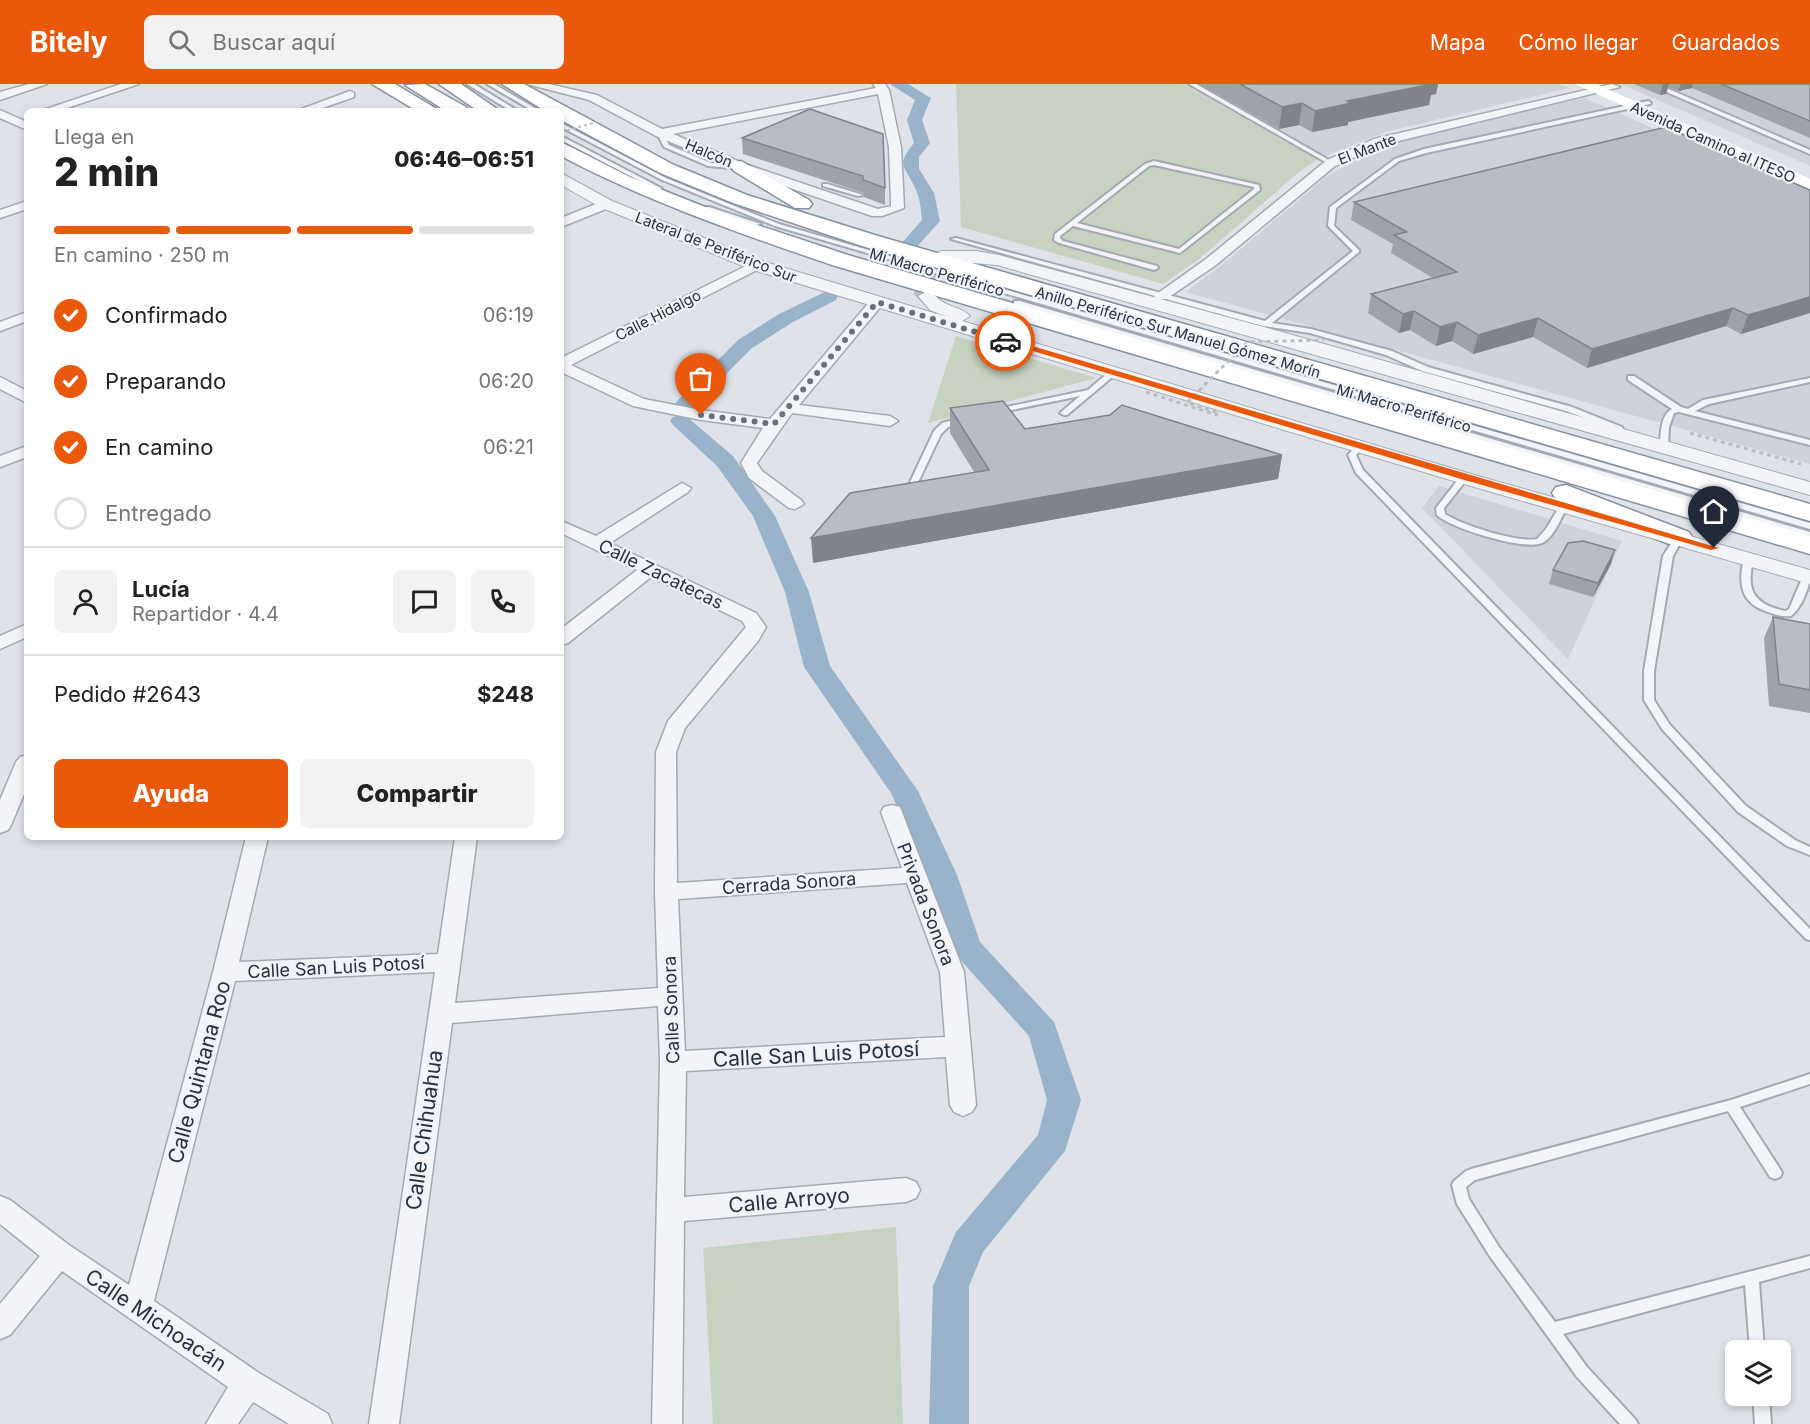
<!DOCTYPE html>
<html lang="es">
<meta charset="utf-8">
<style>
body{margin:0;font-family:Inter,sans-serif;background:#f2f2f2;color:#222;height:100vh;display:flex;flex-direction:column;font-size:22px;white-space:nowrap}
*{box-sizing:border-box;margin:0}
p{font-size:20px;color:#767676}
.icon{flex:none;width:33px;height:33px;fill:none;stroke:currentColor;stroke-width:2;stroke-linecap:round;stroke-linejoin:round}
.map{position:relative;flex:1;overflow:hidden}
.drawer{position:absolute;left:24px;top:24px;width:540px;height:732px;display:flex;flex-direction:column;background:#fff;border-radius:9px;box-shadow:0 3px 9px #0003}
.drawer>*{flex:none}
.fabs{position:absolute;left:1725px;top:1256px;display:grid;gap:12px}
.fabs a{display:grid;place-items:center;width:66px;height:66px;border-radius:9px;background:#fff;box-shadow:0 3px 9px #0003;font-size:30px}
.pin{position:absolute;display:grid;place-items:center;width:51px;height:51px;color:#fff;margin:-62px -26px;border-radius:50% 50% 50% 0;rotate:-45deg;box-shadow:0 0 6px #0007}
.pin .icon{rotate:45deg}
.courier{position:absolute;display:grid;place-items:center;width:60px;height:60px;margin:-30px;border:4px solid #ea580c;border-radius:50%;background:#fff;color:#222;box-shadow:0 2px 8px #0007}
.headline em{font-style:normal;font-weight:800}
.headline div{display:flex;flex-direction:column-reverse}
.headline{display:flex;align-items:center;justify-content:space-between;height:102px;padding:0 30px}
h1{font-size:39px;font-weight:800;line-height:45px}
.bar{display:grid;grid-template-columns:repeat(4,1fr);gap:9px 6px;align-content:center;height:72px;padding:0 30px}
.bar i{height:8px;border-radius:4px;background:#e0e0e0}
.bar .on{background:#ea580c}
.bar p{grid-column:span 4}
.line{display:flex;align-items:center;gap:15px;padding:0 30px;border-top:2px solid #e0e0e0}
.line div{flex:1}
.round{display:grid;place-items:center;flex:none;width:63px;height:63px;border-radius:9px;background:#f2f2f2}
ol{padding:0 30px;list-style:none}
li{display:flex;align-items:center;gap:18px;height:66px}
li p{margin-inline-start:auto}
li .icon{padding:6px;border-radius:50%;background:#ea580c;color:#fff;stroke-width:4}
li:last-child{color:#767676}
li i{width:33px;height:33px;border:3px solid #e0e0e0;border-radius:50%}
.primary-button{display:flex;gap:12px;margin-top:auto;padding:12px 30px}
.primary-button a{flex:1;height:69px;border-radius:9px;background:#ea580c;color:#fff;font-size:24px;font-weight:800;line-height:69px;text-align:center}
.primary-button a+a{background:#f2f2f2;color:#222}
header{display:flex;align-items:center;gap:36px;box-sizing:border-box;height:84px;padding:0 30px;background:#ea580c;color:#fff}
header strong{font-size:28px}
nav{display:flex;gap:33px;margin-inline-start:auto;font-size:21px}
.search{width:420px;height:54px;background:#f2f2f2;display:flex;align-items:center;gap:15px;box-sizing:border-box;padding:0 21px;border-radius:9px;color:#767676;font-size:22px}
.map>svg:first-child{display:block}
</style>
<header>
<strong>Bitely</strong>
<div class="search"><svg class="icon" aria-label="search" viewBox="0 0 24 24"><circle cx="10" cy="10" r="6"/><path d="M15 15l6 6"/></svg>Buscar aquí</div>
<nav><a>Mapa</a><a>Cómo llegar</a><a>Guardados</a></nav>
</header>
<div class="map">
<svg width="1810" height="1340" viewBox="0 0 1810 1340">
<rect width="100%" height="100%" fill="#dfe3e9"/>
<g fill="#cdd2db">
<path d="M1181 0H1559L1569 4 1385 48 1318 75Z"/>
<path d="M1621 0H1810V82Z"/>
<path d="M1585 14 1810 114V380L1186 208 1222 181 1327 92 1379 64 1439 45Z"/>
<path d="M1439 402 1622 457 1568 575 1422 424Z"/>
</g>
<g fill="#c6d3c0">
<path d="M956 0H1181L1318 75 1299 88 1199 175 1163 200 961 143Z"/>
<path d="M956 252 1096 294 928 339Z"/>
<path d="M896 1143 903 1340H713L703 1164Z"/>
</g>
<g fill="none" stroke-linecap="round" stroke-linejoin="round">
<g fill="#99b3ca" fill-rule="evenodd">
<path d="M890 0H908L931 14 922 36 930 59 919 73V85L934 109 940 137 915 165 909 166 900 161 922 136C921 125 920 114 915 104 905 81 895 82 914 59L907 36 915 16Z"/>
<path d="M829 206 838 212 836 216 793 238 752 264 692 324H678L675 320 678 316 738 256 779 230Z"/>
<path d="M680 331 687 333 733 372 775 432 809 508 830 582 918 707 957 791 980 858 1054 938 1081 1016 1065 1067 983 1168 969 1202V1340H929L933 1202 956 1148 1038 1051 1047 1016 1029 952 956 871 927 791 891 709 804 583 785 508 753 432 717 382 673 341 670 337 673 333Z"/>
</g>
<path stroke="#bac0c7" stroke-width="16" stroke-dasharray="16 8" stroke-linecap="butt" d="M927 212 922 207C927 182 956 181 977 182"/>
<defs>
<g id="service">
<path d="M467 0H474L518 27H511Z"/>
<path d="M487 0H494L540 27H533Z"/>
<path d="M1189 0H1196L1334 79 1329 80Z"/>
<path d="M1662 4H1666L1810 66V70L1662 6Z"/>
<path d="M1648 17 1651 19 1650 20 1426 69 1399 77 1336 124 1334 142 1359 166V168L1272 239 1311 245 1392 267 1428 283 1572 323 1622 343 1623 345 1619 347 1566 327 1422 287 1386 271 1310 249 1263 242 951 155 956 154 1265 237 1353 167 1328 142 1330 123 1395 75 1424 65Z"/>
<path d="M561 39 666 94 779 140 1810 439V445L775 142 662 96 561 43Z"/>
<path d="M660 47 663 49 669 61 711 79 741 81 744 83 741 85 708 82 664 63 657 49Z"/>
<path d="M561 52 661 104 662 105 657 106 561 56Z"/>
<path d="M1154 77 1259 101 1260 106 1180 169 1073 142 1060 152V154L1063 157 1157 182 1158 184 1154 186 1059 159 1054 156 1055 150 1145 80ZM1154 81 1254 103V105L1179 165 1077 139 1149 82Z"/>
<path d="M823 100H827L863 111 858 112 823 102Z"/>
<path d="M705 123H709L761 140 756 141 705 125Z"/>
<path d="M1014 217H1020L1810 448V454L1014 221Z"/>
<path d="M1110 287H1113L1117 289 1067 331H1064L1060 329 1080 312 997 329 993 327 997 325 1088 306Z"/>
<path d="M1628 292H1634L1681 323 1688 325 1703 316 1810 294V298L1709 320 1695 327 1810 356V361L1679 328 1674 329 1669 343 1668 363 1667 365H1661L1655 361 1660 359C1661 347 1661 331 1672 325L1628 296Z"/>
<path d="M961 334H964V338L948 343 941 350 913 409 912 411H906L905 409 934 347 942 339Z"/>
<path d="M1358 360H1364L1365 362 1356 371 1363 386 1810 845V856L1806 855 1356 389 1348 371Z"/>
<path d="M1464 391 1468 394 1444 424 1445 430C1462 441 1517 459 1537 455L1546 445 1561 420 1564 419 1568 422C1561 433 1554 454 1542 459 1524 467 1450 444 1437 431L1436 424 1461 392Z"/>
<path d="M1679 451 1683 454 1673 472 1654 587V616L1670 641 1746 722 1795 756 1810 763V771L1787 762 1738 728 1662 645 1644 616V587L1663 472 1676 452Z"/>
<path d="M1749 471 1754 474C1745 505 1753 521 1786 527L1789 525 1803 492 1805 490H1810C1810 503 1802 523 1791 532 1784 533 1775 531 1768 528 1740 519 1738 499 1744 474Z"/>
<path d="M1810 990V1000L1740 1023 1780 1085 1782 1089 1780 1093 1775 1095 1770 1093 1728 1027 1475 1096 1466 1103 1469 1115 1499 1163 1555 1238 1810 1172V1184L1759 1198 1764 1266H1750L1745 1201 1563 1250 1587 1283 1635 1335 1638 1340H1620L1577 1293 1489 1171 1457 1120 1452 1101 1454 1097 1466 1087 1471 1085 1731 1016Z"/>
<path d="M1753 1311H1769L1771 1340H1755Z"/>
</g>
<g id="minor">
<path d="M29 0H47L0 16V8Z"/>
<path d="M121 0H139L58 27H40Z"/>
<path d="M527 0H549L597 11 662 45 876 4 873 0H885L889 6 901 63 904 124 882 132H872L737 86 656 52 589 16ZM878 10 889 63 891 118V122L878 125 745 80 673 50Z"/>
<path d="M1612 0 1620 3 1382 61 1335 82 1216 181 1166 215H1156L1154 212 1206 175 1327 76 1374 55Z"/>
<path d="M350 7 354 9V13L314 27H296Z"/>
<path d="M0 26 27 38V46L0 34Z"/>
<path d="M606 116 613 120 611 123 561 143V134Z"/>
<path d="M27 117V125L0 134V126Z"/>
<path d="M756 177 761 178V184L571 281 644 315 701 326 770 335 872 215H882L884 218 882 221 799 321 890 332 898 337 890 342 792 329 757 379 762 387 801 416 804 420 795 425 789 424 749 394 741 379 763 344 701 336 633 322 561 288V274Z"/>
<path d="M27 228V237L0 247V238Z"/>
<path d="M0 293 27 307V319L0 305Z"/>
<path d="M27 362V373L0 383V372Z"/>
<path d="M682 399 691 404 688 408 610 459 756 529 766 543 758 557 685 644 676 668 677 799 902 784 881 728 884 723 892 721 900 723 964 888 976 1021 972 1028 963 1032 954 1028 950 1021 946 973 686 987 684 1113 906 1094 916 1098 920 1106 916 1114 906 1118 684 1137 682 1340H652L660 978 658 922 452 939 399 1340H369L435 888 235 897 154 1217 259 1289 328 1330 332 1340H289L253 1318 238 1340H206L228 1303 62 1187 10 1251 0 1255V1220L40 1172 0 1140V1112L10 1116 69 1161 129 1201 213 888 246 753H268L239 878 438 870 455 753H477L455 919 658 904 655 808 656 668 668 637 746 543 742 537 651 493 568 559 561 561V545L637 486 561 449V437L596 452ZM907 799 940 888 945 953 685 967 678 815Z"/>
<path d="M27 540V553L0 565V552Z"/>
<path d="M27 671V703L11 741 8 746 0 749V716L16 678 20 673Z"/>
</g>
<g id="tertiary">
<path d="M561 89 612 117 762 177 947 233 930 226 918 212 927 207C935 209 936 214 943 218 952 224 963 224 970 232L962 237 1471 390 1810 486V500L1457 398 750 185 600 123 561 101Z"/>
<path d="M941 167H976L999 171 1289 250 1810 398V411L997 181 935 176 933 172Z"/>
</g>
<g id="trunk">
<path d="M372 0H395L440 27H417Z"/>
<path d="M425 0 466 23 468 27H446L405 1Z"/>
<path d="M439 0H461L500 27H478Z"/>
<path d="M502 0H524L674 81 747 111 878 152 1810 420V437L862 162 733 119 660 89 561 36V27H545Z"/>
<path d="M561 58 630 93 715 127 848 171 1810 452V470L832 181C739 149 648 118 561 72Z"/>
<path d="M741 77 809 116 812 120 809 124H795L734 87 731 83 734 79Z"/>
<path d="M1566 401 1689 448 1693 454 1689 460 1679 462 1669 460 1556 415 1552 409 1556 403Z"/>
</g>
</defs>
<use href="#service" stroke="#a4aab3" stroke-width="4"/>
<use href="#minor" stroke="#a4aab3" stroke-width="3"/>
<use href="#tertiary" stroke="#a4aab3" stroke-width="2"/>
<use href="#trunk" stroke="#8691a0" stroke-width="3"/>
<path stroke="#b9bec4" stroke-width="3" stroke-dasharray="4 4" stroke-linecap="butt" d="M1690 349 1801 380"/>
<use href="#service" fill="#f2f4f7" fill-rule="evenodd"/>
<use href="#minor" fill="#f2f4f7" fill-rule="evenodd"/>
<use href="#tertiary" fill="#f2f4f7" fill-rule="evenodd"/>
<path fill="#fff" fill-rule="evenodd" d="M1575 0H1596L1810 95V106Z"/>
<use href="#trunk" fill="#fff" fill-rule="evenodd"/>
<path stroke="#b9bec4" stroke-width="2" stroke-dasharray="3 3" stroke-linecap="butt" d="M561 48 597 38"/>
<path stroke="#b9bec4" stroke-width="3" stroke-dasharray="4 4" stroke-linecap="butt" d="M1146 308 1217 331 1219 329 1187 319 1247 258 1324 256"/>
</g>
<g fill="#9da3aa">
<path d="M1199 0H1438L1436 10 1431 11 1429 21 1348 38V41L1312 48 1299 41 1279 45Z"/>
<path d="M1634 0H1810V54L1692 4 1678 7 1668 3 1666 10 1660 11Z"/>
<path d="M810 25 885 104V121L864 113V109L743 70 742 54Z"/>
<path d="M1810 106V229L1741 250 1726 242 1587 284 1533 253 1473 270 1452 257 1436 262 1410 246 1399 249 1368 229 1371 210 1433 194 1391 169 1393 160 1351 136 1354 118Z"/>
<path d="M950 324 1025 345 1282 371 1278 395 813 479 974 388 950 349Z"/>
<path d="M1611 480 1593 513 1549 500 1553 486Z"/>
<path d="M1773 533 1810 540V629L1769 622 1764 554Z"/>
</g>
<g fill="#7f848b">
<path d="M1417 0H1438L1436 10 1431 11 1429 21 1348 38V41L1312 48 1315 27 1347 17Z"/>
<path d="M1663 0H1669L1666 10 1660 11Z"/>
<path d="M1681 0H1693L1692 4 1678 7Z"/>
<path d="M1302 19 1299 41 1279 45 1282 23Z"/>
<path d="M1810 213V229L1741 250 1748 231Z"/>
<path d="M1733 224 1726 242 1587 284 1592 265Z"/>
<path d="M1414 227 1410 246 1399 249 1403 230Z"/>
<path d="M1538 234 1533 253 1473 270 1478 251Z"/>
<path d="M1457 238 1452 257 1436 262 1440 243Z"/>
<path d="M1282 371 1278 395 813 479 811 454Z"/>
<path d="M1615 466 1611 480 1593 513 1598 499Z"/>
</g>
<g fill="#b6bdc6" stroke="#7f848b" stroke-width="1.5">
<path d="M1240 0H1432L1347 17 1351 19 1315 27 1302 19 1282 23Z"/>
<path d="M1721 0H1810V37Z"/>
<path d="M810 25 883 50 885 104 863 96V92L742 54Z"/>
<path d="M1666 43 1810 106V213L1748 231 1733 224 1592 265 1538 234 1478 251 1457 238 1440 243 1414 227 1403 230 1371 210 1457 188 1394 151 1407 148 1354 118Z"/>
<path d="M1003 317 1025 345 1110 331 1122 321 1282 371 811 454 850 409 989 386 950 324Z"/>
<path d="M1583 457 1615 466 1598 499 1553 486 1568 459Z"/>
<path d="M1773 533 1810 540V606L1779 600Z"/>
</g>
<path fill="#ea580c" d="M1003 255H1008L1719 464 1711 466 1461 395 1003 258Z"/>
<g fill="none" stroke-linecap="round" stroke-linejoin="round">
<path stroke="#67707b" stroke-width="6" stroke-dasharray="0 10.8" d="M701 331 774 340 877 218 1005 257"/>
</g>
<g text-anchor="middle" dominant-baseline="central" stroke-width="4.5" stroke-linejoin="round" paint-order="stroke">
<g font-size="15" fill="#273240" stroke="#eff2f6">
<text transform="translate(1713 58) rotate(24)">Avenida Camino al ITESO</text>
<text transform="translate(1367 65) rotate(-21)">El Mante</text>
<text transform="translate(709 69) rotate(23)">Halcón</text>
<text transform="translate(716 163) rotate(21)">Lateral de Periférico Sur</text>
<text transform="translate(937 188) rotate(16)">Mi Macro Periférico</text>
<text transform="translate(658 231) rotate(-27)">Calle Hidalgo</text>
<text transform="translate(1178 248) rotate(16)">Anillo Periférico Sur Manuel Gómez Morín</text>
<text transform="translate(1404 324) rotate(16)">Mi Macro Periférico</text>
</g>
<g font-size="18" fill="#273240" stroke="#eff2f6">
<text transform="translate(661 490) rotate(26)">Calle Zacatecas</text>
<text transform="translate(789 799) rotate(-4)">Cerrada Sonora</text>
<text transform="translate(926 820) rotate(69)">Privada Sonora</text>
<text transform="translate(336 883) rotate(-3)">Calle San Luis Potosí</text>
<text transform="translate(671 926) rotate(-92)">Calle Sonora</text>
</g>
<g font-size="21" fill="#273240" stroke="#eff2f6">
<text transform="translate(816 970) rotate(-3)">Calle San Luis Potosí</text>
<text transform="translate(199 988) rotate(-75)">Calle Quintana Roo</text>
<text transform="translate(424 1046) rotate(-82)">Calle Chihuahua</text>
<text transform="translate(789 1116) rotate(-5)">Calle Arroyo</text>
<text transform="translate(156 1236) rotate(34)">Calle Michoacán</text>
</g>
</g>
</svg>
<div class="fabs">
<a><svg class="icon" aria-label="layers" viewBox="0 0 24 24"><path d="M12 4l9 5-9 5-9-5zM3 14l9 5 9-5"/></svg></a>
</div>
<div class="pin" style="left:701px;top:331px;background:#ea580c"><svg class="icon" aria-label="bag" viewBox="0 0 24 24"><path d="M5 8h14l-1 12H6zM9 8a3 3 0 0 1 6 0"/></svg></div>
<div class="pin" style="left:1714px;top:464px;background:#1f2937"><svg class="icon" aria-label="home" viewBox="0 0 24 24"><path d="M3 11l9-7 9 7M6 9v11h12V9"/></svg></div>
<div class="courier" style="left:1005px;top:257px"><svg class="icon" aria-label="car" viewBox="0 0 24 24"><path d="M5 17H2v-5l4-1 3-4h7l3 4 3 1v5h-3M9 17h6M6 11h13"/><circle cx="7" cy="17" r="2"/><circle cx="17" cy="17" r="2"/></svg></div>
<section class="drawer">
<div class="headline"><div><h1>2 min</h1><p>Llega en</p></div><em>06:46–06:51</em></div>
<div class="bar"><i class="on"></i><i class="on"></i><i class="on"></i><i></i><p>En camino · 250 m</p></div>
<ol>
<li><svg class="icon" aria-label="check" viewBox="0 0 24 24"><path d="M5 12l5 5 9-10"/></svg>Confirmado<p>06:19</p></li>
<li><svg class="icon" aria-label="check" viewBox="0 0 24 24"><path d="M5 12l5 5 9-10"/></svg>Preparando<p>06:20</p></li>
<li><svg class="icon" aria-label="check" viewBox="0 0 24 24"><path d="M5 12l5 5 9-10"/></svg>En camino<p>06:21</p></li>
<li><i></i>Entregado</li>
</ol>
<div class="line" style="height:108px"><a class="round"><svg class="icon" aria-label="person" viewBox="0 0 24 24"><circle cx="12" cy="8" r="4"/><path d="M4 21q1-7 8-7t8 7"/></svg></a><div><b>Lucía</b><p>Repartidor · 4.4</p></div><a class="round"><svg class="icon" aria-label="chat" viewBox="0 0 24 24"><path d="M4 5h16v11H9l-5 4z"/></svg></a><a class="round"><svg class="icon" aria-label="phone" viewBox="0 0 24 24"><path d="M5 4h4l2 5-3 2q2 4 5 5l2-3 5 2v4C11 20 4 13 5 4z"/></svg></a></div>
<div class="line" style="height:78px"><div>Pedido #2643</div><b>$248</b></div>
<div class="primary-button"><a>Ayuda</a><a>Compartir</a></div>
</section>
</div>
